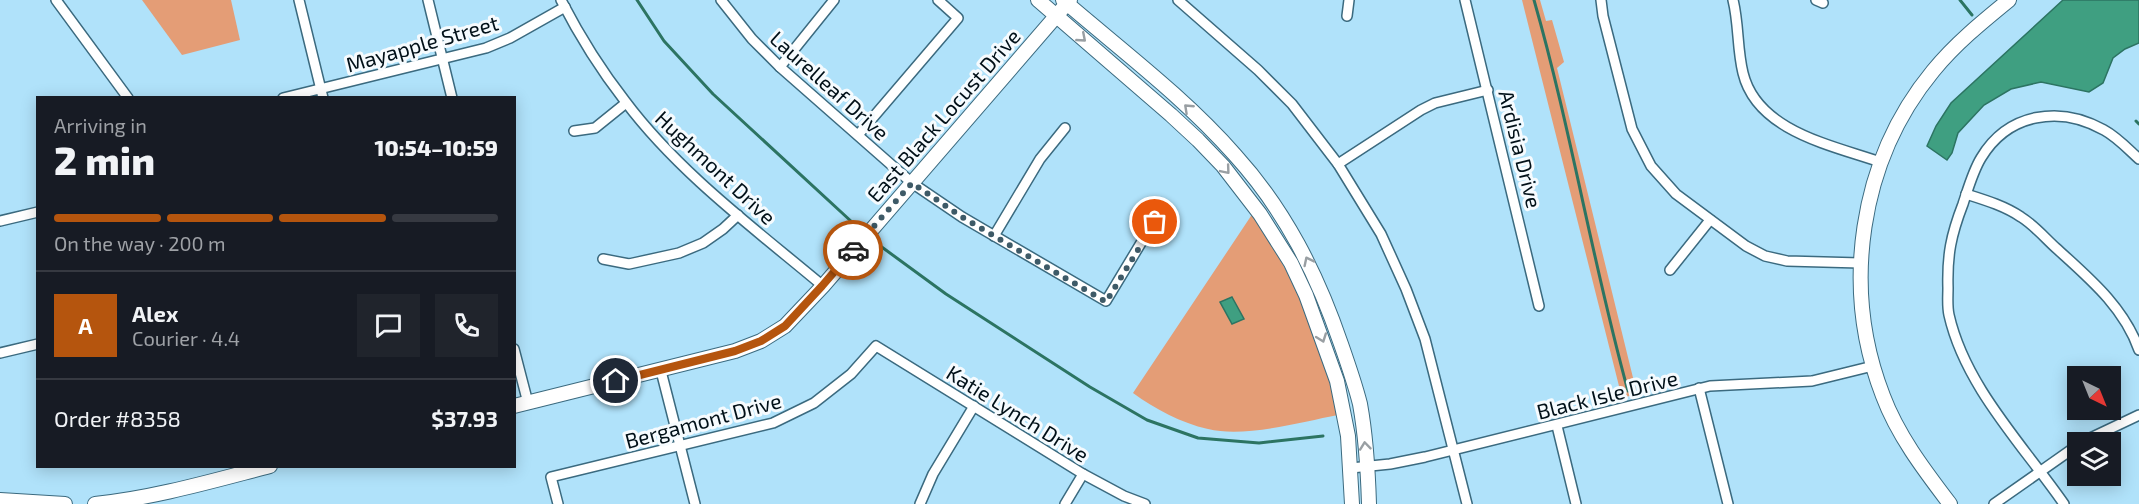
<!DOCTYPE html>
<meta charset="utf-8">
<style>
body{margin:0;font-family:"Exo 2",sans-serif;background:#20242c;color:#f1f3f6;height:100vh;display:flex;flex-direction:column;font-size:22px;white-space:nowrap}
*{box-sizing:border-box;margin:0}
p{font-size:20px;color:#9ea1a6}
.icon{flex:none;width:33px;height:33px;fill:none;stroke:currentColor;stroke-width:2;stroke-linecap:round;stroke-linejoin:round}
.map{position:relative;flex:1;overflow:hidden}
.details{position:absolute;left:36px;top:96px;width:480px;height:372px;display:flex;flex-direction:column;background:#171b24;border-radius:0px;box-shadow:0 3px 15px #0003}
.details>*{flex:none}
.needle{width:39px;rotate:137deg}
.fabs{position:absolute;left:2067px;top:366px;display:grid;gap:12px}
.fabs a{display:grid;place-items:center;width:54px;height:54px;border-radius:0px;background:#171b24;box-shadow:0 3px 15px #0003;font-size:30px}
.pin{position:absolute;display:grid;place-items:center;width:51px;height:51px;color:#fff;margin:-26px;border:3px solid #fff;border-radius:50%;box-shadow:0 2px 6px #0007}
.courier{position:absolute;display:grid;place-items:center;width:60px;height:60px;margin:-30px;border:4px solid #b5550e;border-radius:50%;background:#fff;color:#222;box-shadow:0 2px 8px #0007}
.overview em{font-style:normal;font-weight:800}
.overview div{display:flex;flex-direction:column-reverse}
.overview{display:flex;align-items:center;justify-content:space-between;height:102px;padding:0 18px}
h1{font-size:39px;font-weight:800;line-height:45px}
.bar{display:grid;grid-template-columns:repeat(4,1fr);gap:9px 6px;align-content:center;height:72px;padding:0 18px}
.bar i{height:8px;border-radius:4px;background:#363941}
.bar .active{background:#b5550e}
.bar p{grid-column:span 4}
.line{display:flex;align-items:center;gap:15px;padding:0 18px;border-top:2px solid #363941}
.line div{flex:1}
.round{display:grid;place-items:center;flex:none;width:63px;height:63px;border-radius:0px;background:#20242c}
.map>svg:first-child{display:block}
</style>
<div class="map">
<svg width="2139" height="504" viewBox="0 0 2139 504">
<rect width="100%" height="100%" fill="#b0e2fa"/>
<g fill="#e49d76">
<path d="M142 0H231L240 40 182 55Z"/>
<path d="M1522 0H1540L1546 21 1552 20 1564 62 1557 68 1637 394 1622 398Z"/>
<path d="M1253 213C1292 276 1325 342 1338 415 1301 422 1245 438 1208 429 1181 423 1155 409 1133 393Z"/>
</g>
<g fill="#3f9f81" stroke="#2c7462" stroke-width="1.5">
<path d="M2063 0H2139V43L2125 49 2113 58 2103 83 2089 92 2041 82 2011 89 1984 105 1958 133 1952 153 1947 160 1927 146 1936 126 1951 103Z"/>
<path d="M1232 297 1244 319 1232 324 1220 302Z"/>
</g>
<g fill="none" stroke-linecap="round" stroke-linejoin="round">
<g stroke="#2c7462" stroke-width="3">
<path d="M637 0 664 41 713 94 853 223"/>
<path d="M1534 0C1571 129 1592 261 1628 391"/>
<path d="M1960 0 1972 15"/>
<path d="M2136 121 2139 124"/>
<path d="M879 245 946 294 1090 387 1147 420 1198 438 1259 443 1323 436"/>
</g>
<defs>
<g id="street">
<path d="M56 0 128 98"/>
<path d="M299 0 323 98"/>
<path d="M428 0 452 98"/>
<path d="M561 0C579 35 600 69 625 101 678 172 755 229 823 286"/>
<path d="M721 0 752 39 780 67 912 183 962 217 1106 301 1147 233 1164 212"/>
<path d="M1178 0 1258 70 1292 104 1338 164 1381 234 1406 289 1425 339 1467 504"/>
<path d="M1465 0 1539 306"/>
<path d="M1601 0 1603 16 1632 129 1651 166 1676 194 1746 246 1765 256 1787 261 1860 263"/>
<path d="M1733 0C1739 24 1737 49 1743 73 1757 131 1831 145 1880 162"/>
<path d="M1816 0 1823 3"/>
<path d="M1347 16 1349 0"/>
<path d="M780 67 834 0"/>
<path d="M283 98 486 48 510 38 565 7"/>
<path d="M574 131 595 128 626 103"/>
<path d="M858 135 958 18 938 0"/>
<path d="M1338 164 1421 110 1435 103 1488 90"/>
<path d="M1966 194C1985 200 2005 206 2021 217 2034 225 2045 238 2056 248 2089 278 2124 307 2139 350"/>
<path d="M0 221 38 212"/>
<path d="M994 236 1040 159 1065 128"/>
<path d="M603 259 629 264 679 253 703 243 723 229 738 215"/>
<path d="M1670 270 1710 220"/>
<path d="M514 349 528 403"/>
<path d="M0 353 38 344"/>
<path d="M661 371 695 504"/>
<path d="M1699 388 1728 504"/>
<path d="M1557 426 1576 504"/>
<path d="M2082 442 2139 415"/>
<path d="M1351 468 1390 464 1425 457 1710 386 1812 381 1873 366"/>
<path d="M558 504 551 477 773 423 814 403 851 374 876 346 1083 474 1124 496 1145 504"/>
<path d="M920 504 933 474 974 406"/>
<path d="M1065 504 1083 474"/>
<path d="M1994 504 2078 445"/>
<path d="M2064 504C2023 445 1965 386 1949 315 1947 306 1948 297 1948 288 1947 255 1951 235 1963 204 1968 189 1973 171 1981 158 2008 113 2060 105 2104 130 2117 137 2128 149 2139 159"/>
</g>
<g id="secondary">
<path d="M1038 0 1171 115 1198 140 1223 166 1260 214 1291 263 1306 295 1337 381 1348 436 1352 504"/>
<path d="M1063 0C1121 50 1184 97 1235 155 1285 210 1317 274 1341 344 1348 364 1355 384 1360 404 1366 437 1368 471 1369 504"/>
<path d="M514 406 735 351 761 341 785 326 823 286 1070 0"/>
<path d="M0 500 65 504"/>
<path d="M95 504C154 498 212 481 270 466"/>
<path d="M1950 504C1925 471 1898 436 1883 396 1841 288 1859 161 1933 71 1955 44 1982 22 2009 0"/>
</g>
</defs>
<use href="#street" stroke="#3b6a7f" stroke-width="12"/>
<use href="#secondary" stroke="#3b6a7f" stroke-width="16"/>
<use href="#street" stroke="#fff" stroke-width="9"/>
<use href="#secondary" stroke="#fff" stroke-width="14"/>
</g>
<defs><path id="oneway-chevron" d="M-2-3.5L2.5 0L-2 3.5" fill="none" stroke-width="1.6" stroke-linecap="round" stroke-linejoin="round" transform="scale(1.5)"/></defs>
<g stroke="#999fa3">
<use href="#oneway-chevron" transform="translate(1082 38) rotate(41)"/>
<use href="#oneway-chevron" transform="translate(1188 108) rotate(-137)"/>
<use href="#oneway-chevron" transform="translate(1226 170) rotate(50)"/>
<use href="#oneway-chevron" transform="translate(1308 261) rotate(-116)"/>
<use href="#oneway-chevron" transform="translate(1322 338) rotate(70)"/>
<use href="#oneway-chevron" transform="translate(1365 446) rotate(-96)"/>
</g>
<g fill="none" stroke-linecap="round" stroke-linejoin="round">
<path stroke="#3e5a67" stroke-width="6" stroke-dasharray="0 10.8" d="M853 250 912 183 962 217 1106 302 1155 222"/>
<path stroke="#b5550e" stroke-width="8" d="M616 381 735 351 761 341 785 326 822 286 853 250"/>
</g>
<g text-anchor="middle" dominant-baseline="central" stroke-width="6" stroke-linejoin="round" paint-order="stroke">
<g font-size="21" fill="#011018" stroke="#f6fbfe">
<text transform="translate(422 43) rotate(-16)">Mayapple Street</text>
<text transform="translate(830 85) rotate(42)">Laurelleaf Drive</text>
<text transform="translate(943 115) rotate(-49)">East Black Locust Drive</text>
<text transform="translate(1521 149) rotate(76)">Ardisia Drive</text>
<text transform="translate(716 167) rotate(43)">Hughmont Drive</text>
<text transform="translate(1607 394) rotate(-14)">Black Isle Drive</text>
<text transform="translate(1018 413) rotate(32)">Katie Lynch Drive</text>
<text transform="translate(703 420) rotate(-15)">Bergamont Drive</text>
</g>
</g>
</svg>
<div class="fabs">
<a><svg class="needle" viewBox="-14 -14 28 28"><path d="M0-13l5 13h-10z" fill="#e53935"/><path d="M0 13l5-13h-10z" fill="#9ea1a6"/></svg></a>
<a><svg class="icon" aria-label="layers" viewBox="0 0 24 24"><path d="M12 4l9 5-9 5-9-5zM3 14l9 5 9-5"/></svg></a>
</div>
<div class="pin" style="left:1155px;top:222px;background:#ea580c"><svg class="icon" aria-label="bag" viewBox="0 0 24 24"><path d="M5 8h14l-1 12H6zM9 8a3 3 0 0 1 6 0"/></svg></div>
<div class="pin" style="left:616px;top:381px;background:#1f2937"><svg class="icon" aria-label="home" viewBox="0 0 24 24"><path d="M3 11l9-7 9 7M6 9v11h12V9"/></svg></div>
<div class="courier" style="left:853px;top:250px"><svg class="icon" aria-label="car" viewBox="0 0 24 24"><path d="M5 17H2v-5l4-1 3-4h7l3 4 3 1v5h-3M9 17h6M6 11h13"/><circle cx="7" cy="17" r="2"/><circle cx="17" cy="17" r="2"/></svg></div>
<section class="details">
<div class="overview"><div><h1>2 min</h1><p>Arriving in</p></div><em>10:54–10:59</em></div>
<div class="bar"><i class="active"></i><i class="active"></i><i class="active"></i><i></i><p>On the way · 200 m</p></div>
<div class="line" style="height:108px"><b class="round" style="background:#b5550e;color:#fff">A</b><div><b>Alex</b><p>Courier · 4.4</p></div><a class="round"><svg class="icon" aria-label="chat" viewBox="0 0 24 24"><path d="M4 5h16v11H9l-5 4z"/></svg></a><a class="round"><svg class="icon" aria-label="phone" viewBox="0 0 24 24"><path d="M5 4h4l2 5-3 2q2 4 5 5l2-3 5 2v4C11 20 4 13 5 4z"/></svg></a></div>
<div class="line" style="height:78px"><div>Order #8358</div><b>$37.93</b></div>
</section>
</div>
